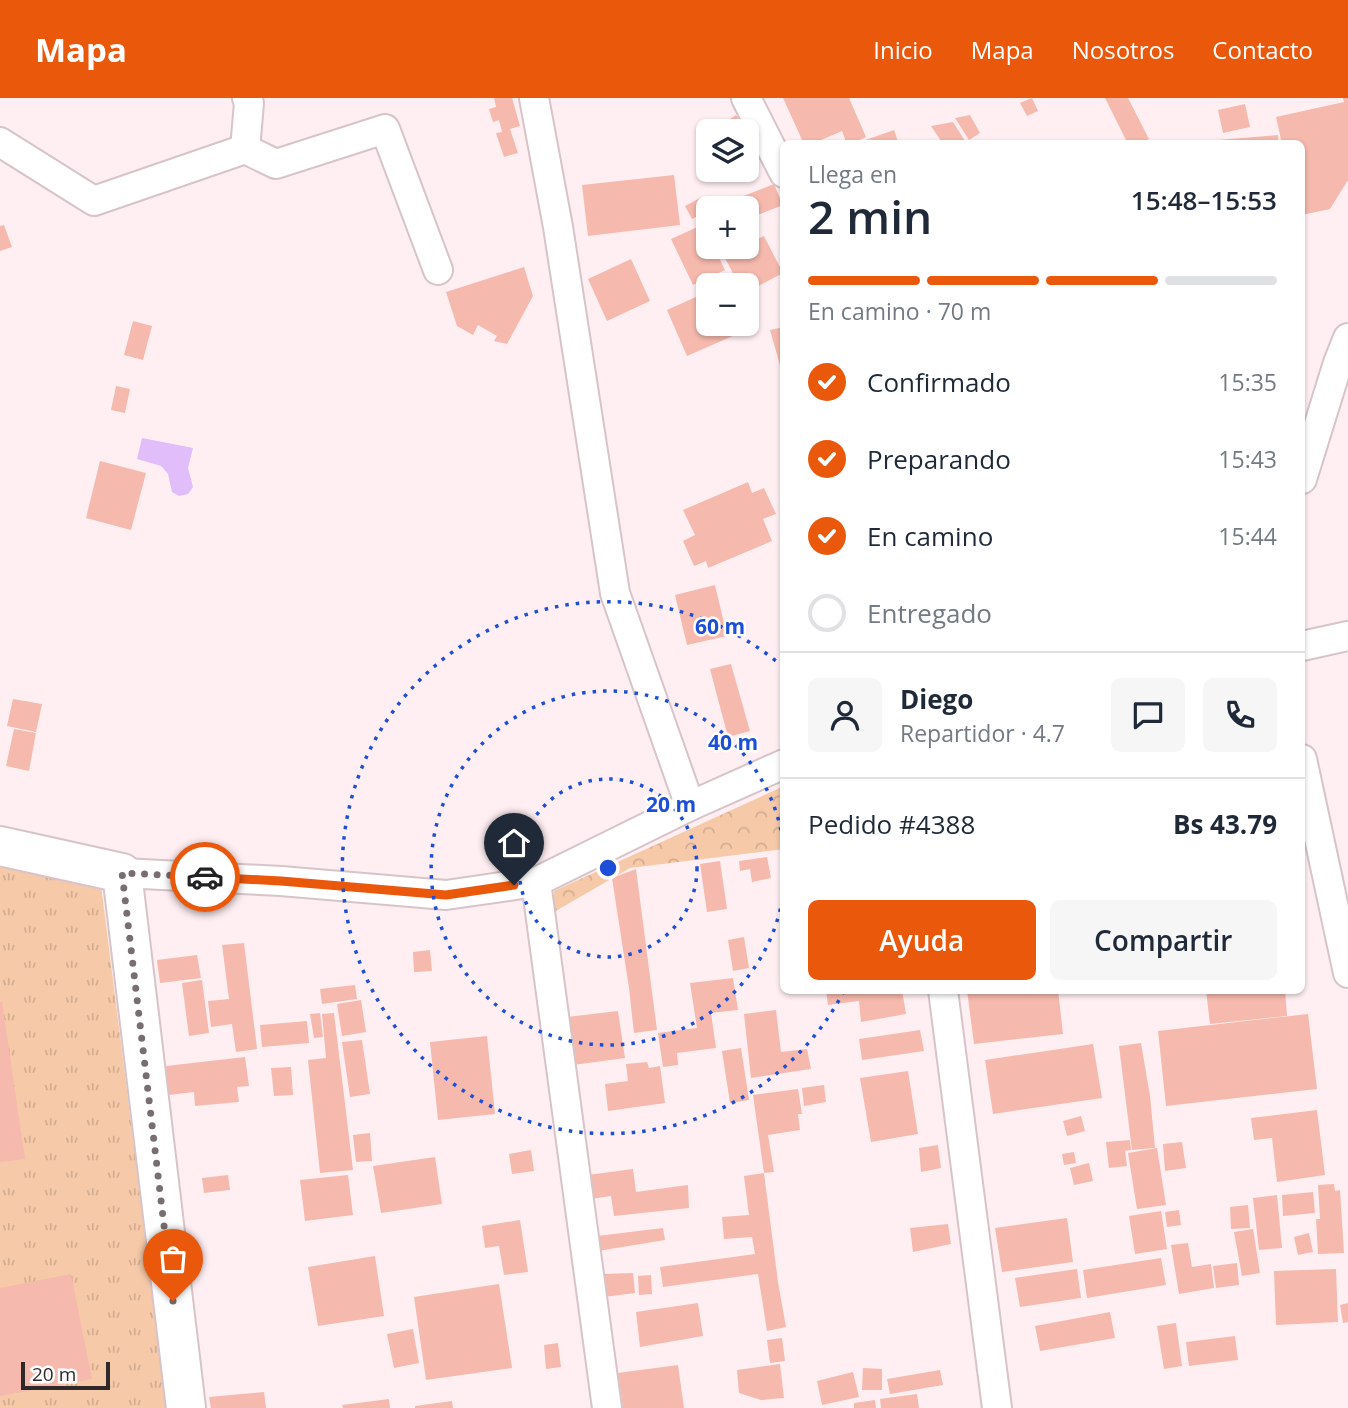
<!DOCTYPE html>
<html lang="es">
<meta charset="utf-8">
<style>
body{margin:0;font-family:"Open Sans",sans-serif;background:#f6f6f7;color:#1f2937;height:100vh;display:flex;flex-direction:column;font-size:26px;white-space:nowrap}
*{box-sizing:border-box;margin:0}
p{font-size:23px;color:#747a83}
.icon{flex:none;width:38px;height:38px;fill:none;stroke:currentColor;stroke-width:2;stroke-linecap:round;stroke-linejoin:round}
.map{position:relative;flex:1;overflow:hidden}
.details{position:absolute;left:780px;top:42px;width:525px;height:854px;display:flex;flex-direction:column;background:#fff;border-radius:10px;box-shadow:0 2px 5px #0004}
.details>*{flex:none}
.controls{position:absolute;left:696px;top:21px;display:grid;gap:14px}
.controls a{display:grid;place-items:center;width:63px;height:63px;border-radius:10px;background:#fff;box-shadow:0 2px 5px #0004;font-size:35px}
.scale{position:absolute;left:21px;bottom:18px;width:89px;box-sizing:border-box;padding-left:7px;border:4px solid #30292a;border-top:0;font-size:19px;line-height:24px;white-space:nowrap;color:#30292a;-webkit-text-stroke:5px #fff;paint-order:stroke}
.pin{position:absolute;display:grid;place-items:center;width:60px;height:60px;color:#fff;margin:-72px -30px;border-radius:50% 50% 50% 0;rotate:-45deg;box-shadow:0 0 7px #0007}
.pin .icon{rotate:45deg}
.courier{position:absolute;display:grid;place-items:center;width:70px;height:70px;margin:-35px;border:5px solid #ea580c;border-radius:50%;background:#fff;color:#222;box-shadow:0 2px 9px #0007}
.summary em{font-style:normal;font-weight:600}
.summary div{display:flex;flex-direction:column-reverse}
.summary{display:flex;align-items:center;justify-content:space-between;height:119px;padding:0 28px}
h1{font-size:46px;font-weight:600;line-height:52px}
.bar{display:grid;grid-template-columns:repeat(4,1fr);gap:10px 7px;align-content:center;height:84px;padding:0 28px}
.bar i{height:9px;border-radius:5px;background:#e0e1e3}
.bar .active{background:#ea580c}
.bar p{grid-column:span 4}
.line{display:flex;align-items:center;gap:18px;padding:0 28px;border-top:2px solid #e0e1e3}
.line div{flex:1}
.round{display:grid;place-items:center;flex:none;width:74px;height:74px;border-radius:10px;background:#f6f6f7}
ol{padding:0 28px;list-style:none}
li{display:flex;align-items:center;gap:21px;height:77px}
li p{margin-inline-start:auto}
li .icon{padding:7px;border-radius:50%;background:#ea580c;color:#fff;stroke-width:4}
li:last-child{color:#747a83}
li i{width:38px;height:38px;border:4px solid #e0e1e3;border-radius:50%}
.primary-button{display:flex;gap:14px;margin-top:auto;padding:14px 28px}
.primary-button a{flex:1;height:80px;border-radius:10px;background:#ea580c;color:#fff;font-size:28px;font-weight:600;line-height:80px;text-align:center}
.primary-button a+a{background:#f6f6f7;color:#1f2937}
header{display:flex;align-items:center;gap:42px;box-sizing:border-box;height:98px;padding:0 35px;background:#ea580c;color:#fff}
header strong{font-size:33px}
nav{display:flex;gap:38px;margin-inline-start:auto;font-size:24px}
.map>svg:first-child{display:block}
</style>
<header>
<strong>Mapa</strong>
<nav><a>Inicio</a><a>Mapa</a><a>Nosotros</a><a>Contacto</a></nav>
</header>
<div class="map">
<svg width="1348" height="1310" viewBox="0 0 1348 1310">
<defs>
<pattern id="grass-tufts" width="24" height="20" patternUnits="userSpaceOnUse" patternTransform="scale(1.75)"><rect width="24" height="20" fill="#f6c9a8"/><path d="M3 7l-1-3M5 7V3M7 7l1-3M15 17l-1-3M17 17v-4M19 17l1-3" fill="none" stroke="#d3ad91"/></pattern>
<pattern id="park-crowns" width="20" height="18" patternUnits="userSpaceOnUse" patternTransform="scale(1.75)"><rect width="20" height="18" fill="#f6c9a8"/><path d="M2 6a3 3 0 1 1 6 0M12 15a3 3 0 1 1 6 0" fill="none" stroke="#d3ad91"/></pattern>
</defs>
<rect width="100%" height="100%" fill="#ffeff2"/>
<path fill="url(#grass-tufts)" d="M0 763 101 787 167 1310H0Z"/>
<path fill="url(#park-crowns)" d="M784 688V751L630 770 554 814V793Z"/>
<path fill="#e1bdf9" d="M142 340 193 350 188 370 193 389 188 396 179 398 172 394 168 376 161 368 137 361Z"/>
<g fill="#f5b9ad">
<path d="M494 0H512L520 28 510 31 518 55 504 59 496 35 502 34 499 22 493 24 489 11 496 9Z"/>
<path d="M783 0H849L866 39 851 46H847L842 33 812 46H804Z"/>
<path d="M1032 0 1038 13 1027 18 1020 5Z"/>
<path d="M1105 0H1128L1149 41 1140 46H1128Z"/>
<path d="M1343 0H1348V82L1330 111 1302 117V46H1282L1276 19 1344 4Z"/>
<path d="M1245 6 1250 29 1223 35 1218 12Z"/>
<path d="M736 17 759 50 747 58V33H713Z"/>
<path d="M970 17 980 35 969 42 955 20Z"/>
<path d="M953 24 967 46H943L931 28Z"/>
<path d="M894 32 899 46H857V45Z"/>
<path d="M1278 37 1279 46H1219V42Z"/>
<path d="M674 77 680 127 588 138 582 87Z"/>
<path d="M774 86 783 107 747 121V110H713Z"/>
<path d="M700 100 707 113 692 121 685 108Z"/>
<path d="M704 126 709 137V149H714L725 172 693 187 671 141Z"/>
<path d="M4 127 12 149 0 153V128Z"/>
<path d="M764 138 783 175 747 194V187H739L724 158 743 149H747V146Z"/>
<path d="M631 161 650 203 607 223 588 181Z"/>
<path d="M524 169 533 198 507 246 494 243 497 238 478 227 473 237 457 228 446 194Z"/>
<path d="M709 193V226H730L735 237 687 258 667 212Z"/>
<path d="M133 223 152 228 143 262 124 257Z"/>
<path d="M784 229V278H783L770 232Z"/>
<path d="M116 288 130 291 125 315 111 312Z"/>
<path d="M100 363 146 375 131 432 86 420Z"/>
<path d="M748 384 752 395 764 390 776 416 763 421 772 443 708 470 706 463 694 468 683 443 695 437 683 412Z"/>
<path d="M715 487 727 538 687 547 675 497Z"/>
<path d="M731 566 750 633 728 639 710 571Z"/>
<path d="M13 601 42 606 36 634 7 628Z"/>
<path d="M14 631 36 635 29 673 6 668Z"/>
<path d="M767 759 771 780 752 784 750 771 740 773 739 763Z"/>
<path d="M720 763 727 811 707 814 700 766Z"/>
<path d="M636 771 657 932 634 935 629 890 612 780Z"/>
<path d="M744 839 749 870 733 873 728 842Z"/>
<path d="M244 845 257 951 236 954 232 926 211 929 208 903 229 901 222 847Z"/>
<path d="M430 852 432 873 414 874 413 854Z"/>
<path d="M197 857 201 880 160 885 157 862Z"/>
<path d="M733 880 738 912 711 915 716 950 677 955 678 967 663 969 658 935 697 930 690 885Z"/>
<path d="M202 882 209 935 189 938 182 885Z"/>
<path d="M355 887 357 901 322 906 320 891Z"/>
<path d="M826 892H902L906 916 861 924 859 903 828 907Z"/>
<path d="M967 892H1058L1063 936 974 946Z"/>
<path d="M1206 892H1285L1287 918 1210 926Z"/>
<path d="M361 902 366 934 342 938 337 906Z"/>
<path d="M0 904H2L25 1061 0 1064Z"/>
<path d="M776 912 781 954 807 951 811 971 751 980 744 916Z"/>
<path d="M618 913 625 960 573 967 567 919Z"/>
<path d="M320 915 323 939 314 940 310 916Z"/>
<path d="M334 915 353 1072 320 1075 308 962 326 960 322 916Z"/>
<path d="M1308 916 1317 991 1166 1008 1158 933Z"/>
<path d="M307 923 309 945 262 949 260 927Z"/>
<path d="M920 932 924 953 862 962 859 941Z"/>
<path d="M487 938 495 1016 438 1022 430 944Z"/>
<path d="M362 942 370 996 350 999 342 944Z"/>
<path d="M1141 945 1150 998 1155 1050 1132 1052 1119 948Z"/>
<path d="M1093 946 1102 1000 993 1016 985 962Z"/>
<path d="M741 950 749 1002 730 1005 722 953Z"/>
<path d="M245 959 249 988 237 989 239 1004 195 1008 194 994 169 997 166 968Z"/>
<path d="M647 964 649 970 660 968 665 1005 608 1013 605 986 628 983 626 966Z"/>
<path d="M291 969 293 997 274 998 271 970Z"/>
<path d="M908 973 918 1036 871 1044 860 980Z"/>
<path d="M824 987 826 1004 804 1008 802 990Z"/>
<path d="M798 991 802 1016H798L800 1032 768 1037 774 1074 764 1075 753 997Z"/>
<path d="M1317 1012 1325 1077 1277 1084 1272 1040 1254 1042 1251 1020Z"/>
<path d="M1081 1018 1085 1033 1067 1038 1063 1023Z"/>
<path d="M370 1035 372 1063 356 1064 353 1037Z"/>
<path d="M1130 1042 1131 1052 1125 1053 1127 1068 1109 1070 1106 1044Z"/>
<path d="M1182 1044 1186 1070 1165 1073 1163 1046Z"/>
<path d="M938 1047 941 1070 921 1074 919 1050Z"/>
<path d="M1157 1050 1166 1107 1137 1111 1128 1055Z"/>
<path d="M531 1052 534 1073 512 1076 509 1056Z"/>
<path d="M1074 1054 1076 1065 1064 1067 1062 1056Z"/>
<path d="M435 1059 442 1106 381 1115 373 1068Z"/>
<path d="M1089 1065 1093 1083 1074 1087 1070 1070Z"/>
<path d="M633 1071 636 1094 688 1087 689 1110 614 1118 611 1098 591 1101 588 1077Z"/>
<path d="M764 1075 778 1184 786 1229 767 1233 758 1176 663 1189 660 1169 755 1156 752 1139 724 1141 722 1119 749 1117 744 1078Z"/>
<path d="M228 1077 230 1092 204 1095 202 1080Z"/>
<path d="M348 1077 353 1117 305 1123 300 1082Z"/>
<path d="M1334 1086 1335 1093 1340 1092 1344 1155 1318 1156 1316 1121H1320L1318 1087Z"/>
<path d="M1313 1094 1315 1115 1283 1118 1282 1097Z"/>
<path d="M1277 1097 1282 1150 1259 1152 1253 1100Z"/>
<path d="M1248 1107 1250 1130 1231 1131 1230 1109Z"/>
<path d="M1179 1112 1181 1127 1167 1129 1165 1114Z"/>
<path d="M1161 1113 1167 1151 1135 1156 1129 1118Z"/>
<path d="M1067 1120 1073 1164 1002 1174 995 1130Z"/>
<path d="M520 1122 528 1174 504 1177 499 1148 485 1150 482 1128Z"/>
<path d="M948 1126 951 1146 913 1154 910 1130Z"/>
<path d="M663 1130 665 1142 598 1153 597 1138Z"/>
<path d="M1253 1131 1260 1175 1242 1178 1234 1134Z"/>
<path d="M1309 1135 1313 1154 1298 1157 1294 1139Z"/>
<path d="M1188 1145 1192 1169 1211 1166 1214 1190 1179 1196 1171 1147Z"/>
<path d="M375 1158 384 1218 318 1228 308 1169Z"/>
<path d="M1161 1160 1166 1187 1087 1200 1083 1172Z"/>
<path d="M1237 1165 1239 1187 1216 1190 1213 1168Z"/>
<path d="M1077 1171 1081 1200 1020 1209 1015 1180Z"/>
<path d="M1336 1171 1338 1224 1276 1227 1274 1173Z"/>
<path d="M633 1175 635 1195 604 1199 602 1176Z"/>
<path d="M71 1176 92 1281 0 1298V1190Z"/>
<path d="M651 1177 652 1196 639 1197 638 1178Z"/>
<path d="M499 1186 512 1270 426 1282 414 1199Z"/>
<path d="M698 1205 703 1238 640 1249 636 1214Z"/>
<path d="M1348 1205V1224L1343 1225 1340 1207Z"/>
<path d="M1110 1214 1115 1240 1040 1253 1035 1228Z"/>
<path d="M1176 1225 1182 1268 1164 1271 1157 1228Z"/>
<path d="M413 1231 419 1265 394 1270 387 1236Z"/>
<path d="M1235 1238 1238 1262 1189 1268 1186 1244Z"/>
<path d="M782 1240 785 1263 770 1265 767 1242Z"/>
<path d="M558 1245 561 1269 546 1271 544 1247Z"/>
<path d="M780 1266 784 1300 761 1302 739 1295 737 1272Z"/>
<path d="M678 1267 684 1310H623L618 1275Z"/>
<path d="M863 1270 882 1271V1292H862Z"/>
<path d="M940 1272 943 1287 890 1296 887 1281Z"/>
<path d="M853 1274 859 1299 822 1307 817 1283Z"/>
<path d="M264 1294 266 1310H211L209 1299Z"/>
<path d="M917 1296 919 1310H881L880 1301Z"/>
<path d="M389 1301 390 1310H343L342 1307Z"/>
<path d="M875 1302 876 1310H854V1305Z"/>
<path d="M452 1303 453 1310H415V1308Z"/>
</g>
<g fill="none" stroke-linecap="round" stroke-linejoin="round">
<defs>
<g id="street">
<path d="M534 0 558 129 615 495 690 708"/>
<path d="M746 0 784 75"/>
<path d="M0 44 94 103 245 51 276 66 385 31 438 172"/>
<path d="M245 51 249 5 247 0"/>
<path d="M1302 381 1338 265 1348 240"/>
<path d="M1302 548 1348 538"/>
<path d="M1302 661 1348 875"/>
<path d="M122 775 281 783 446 797 536 784 690 708 784 666"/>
<path d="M536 784 607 1310"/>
<path d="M943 892 997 1310"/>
</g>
<path id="secondary" d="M0 748 122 775 186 1310"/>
</defs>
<use href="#street" stroke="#d7c4c8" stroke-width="32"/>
<use href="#secondary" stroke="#d7c4c8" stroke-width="42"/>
<use href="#street" stroke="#fff" stroke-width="28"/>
<use href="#secondary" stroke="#fff" stroke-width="38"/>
</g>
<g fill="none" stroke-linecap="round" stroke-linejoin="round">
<path stroke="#786e70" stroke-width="7" stroke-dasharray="0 12.6" d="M173 1203 122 775 205 779"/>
<path stroke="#ea580c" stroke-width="9" d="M205 779 281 783 446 797 514 787"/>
</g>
<g fill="none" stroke="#1d4ed8" stroke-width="3.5" stroke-dasharray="3.5 7">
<circle cx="608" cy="770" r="89"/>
<path d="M784 790A177 177 0 1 1 784 750"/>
<path d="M844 893A266 266 0 1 1 783 569"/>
</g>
<circle cx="608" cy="770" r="10" fill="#1d4ed8" stroke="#fff" stroke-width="3.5"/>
<g font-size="21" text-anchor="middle" font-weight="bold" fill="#1d4ed8" stroke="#fff" stroke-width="5" stroke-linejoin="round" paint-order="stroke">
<text x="720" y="536">60 m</text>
<text x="733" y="652">40 m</text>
<text x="671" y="714">20 m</text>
</g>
</svg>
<div class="controls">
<a><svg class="icon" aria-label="layers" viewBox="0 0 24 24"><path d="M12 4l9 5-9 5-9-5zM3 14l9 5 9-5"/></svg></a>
<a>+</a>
<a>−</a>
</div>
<div class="scale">20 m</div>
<div class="pin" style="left:173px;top:1203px;background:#ea580c"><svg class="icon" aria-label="bag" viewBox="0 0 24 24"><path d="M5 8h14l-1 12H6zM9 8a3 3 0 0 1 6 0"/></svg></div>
<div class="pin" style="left:514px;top:787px;background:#1f2937"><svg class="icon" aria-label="home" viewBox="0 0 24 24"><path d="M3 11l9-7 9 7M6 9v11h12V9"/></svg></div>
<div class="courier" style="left:205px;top:779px"><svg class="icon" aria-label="car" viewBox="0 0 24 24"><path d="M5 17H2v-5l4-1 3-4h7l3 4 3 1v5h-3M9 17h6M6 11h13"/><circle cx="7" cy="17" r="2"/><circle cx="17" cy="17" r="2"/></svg></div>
<section class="details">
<div class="summary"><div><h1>2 min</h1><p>Llega en</p></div><em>15:48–15:53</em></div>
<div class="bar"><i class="active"></i><i class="active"></i><i class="active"></i><i></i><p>En camino · 70 m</p></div>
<ol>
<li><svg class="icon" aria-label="check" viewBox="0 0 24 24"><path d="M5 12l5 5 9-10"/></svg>Confirmado<p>15:35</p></li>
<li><svg class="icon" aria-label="check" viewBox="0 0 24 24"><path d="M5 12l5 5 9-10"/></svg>Preparando<p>15:43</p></li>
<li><svg class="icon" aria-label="check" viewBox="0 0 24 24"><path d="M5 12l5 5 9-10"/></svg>En camino<p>15:44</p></li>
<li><i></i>Entregado</li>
</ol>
<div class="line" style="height:126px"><a class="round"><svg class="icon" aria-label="person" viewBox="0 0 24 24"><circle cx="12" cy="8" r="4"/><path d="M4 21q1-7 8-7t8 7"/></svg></a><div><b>Diego</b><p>Repartidor · 4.7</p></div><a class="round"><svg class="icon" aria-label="chat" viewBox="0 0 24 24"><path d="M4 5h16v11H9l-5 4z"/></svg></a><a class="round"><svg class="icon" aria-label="phone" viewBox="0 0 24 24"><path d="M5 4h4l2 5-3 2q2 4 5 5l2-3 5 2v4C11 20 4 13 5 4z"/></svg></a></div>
<div class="line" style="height:91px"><div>Pedido #4388</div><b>Bs 43.79</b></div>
<div class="primary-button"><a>Ayuda</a><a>Compartir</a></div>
</section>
</div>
